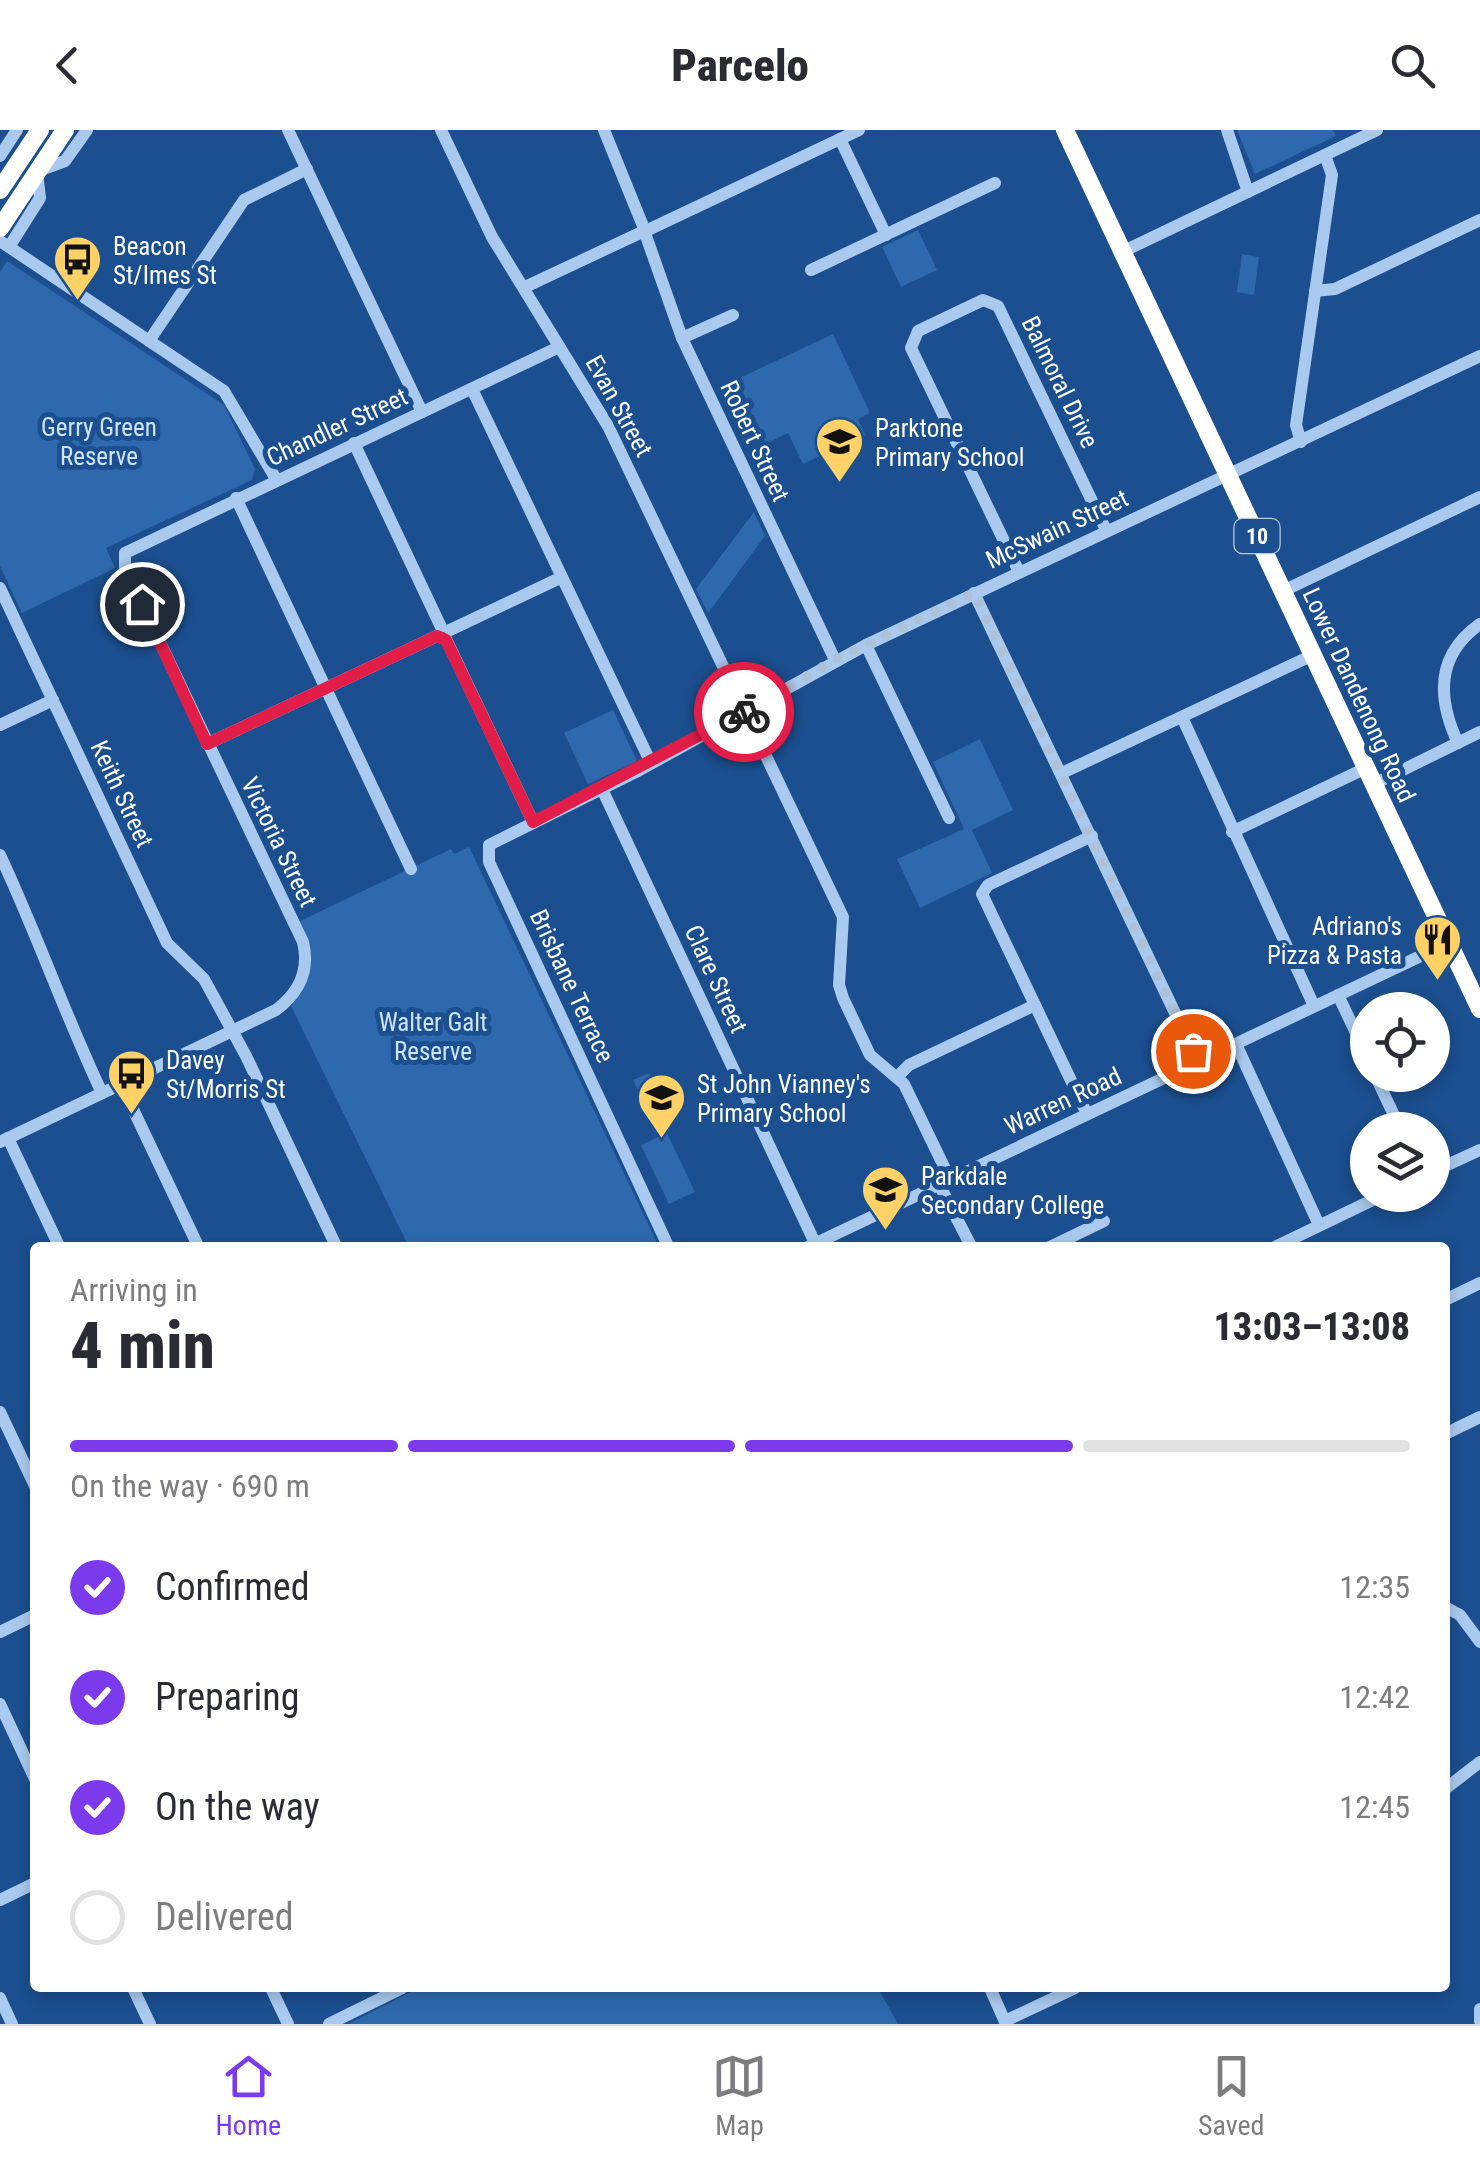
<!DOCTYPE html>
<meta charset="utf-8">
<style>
body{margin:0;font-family:"Roboto Condensed",sans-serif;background:#f2f2f3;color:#2b2b33;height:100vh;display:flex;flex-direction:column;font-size:38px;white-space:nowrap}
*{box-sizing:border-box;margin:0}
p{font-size:32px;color:#7c7c81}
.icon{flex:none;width:55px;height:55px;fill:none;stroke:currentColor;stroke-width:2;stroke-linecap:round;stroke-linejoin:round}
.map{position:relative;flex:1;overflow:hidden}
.drawer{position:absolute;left:30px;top:1112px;width:1420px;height:750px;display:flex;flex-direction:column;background:#fff;border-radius:10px;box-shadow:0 5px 15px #0003}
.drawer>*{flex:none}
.fabs{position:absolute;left:1350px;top:862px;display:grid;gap:20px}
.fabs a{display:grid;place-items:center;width:100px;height:100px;border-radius:50%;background:#fff;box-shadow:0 5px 15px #0003;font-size:50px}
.pin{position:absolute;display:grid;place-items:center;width:85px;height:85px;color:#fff;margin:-42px;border:5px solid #fff;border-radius:50%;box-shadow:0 2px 10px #0007}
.courier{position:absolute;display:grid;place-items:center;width:100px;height:100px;margin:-50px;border:8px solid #e11d48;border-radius:50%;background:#fff;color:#222;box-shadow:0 2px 12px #0007}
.headline em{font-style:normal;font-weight:800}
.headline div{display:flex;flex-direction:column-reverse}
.headline{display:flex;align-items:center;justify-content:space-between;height:170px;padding:0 40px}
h1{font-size:65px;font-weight:800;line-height:75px}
.bar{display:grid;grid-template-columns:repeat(4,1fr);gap:15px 10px;align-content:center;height:120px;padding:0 40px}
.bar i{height:12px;border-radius:8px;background:#e1e1e2}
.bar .current{background:#7c3aed}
.bar p{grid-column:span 4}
ol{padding:0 40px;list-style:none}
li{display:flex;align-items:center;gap:30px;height:110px}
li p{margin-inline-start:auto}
li .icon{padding:10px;border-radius:50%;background:#7c3aed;color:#fff;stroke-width:4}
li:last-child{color:#7c7c81}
li i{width:55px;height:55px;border:5px solid #e1e1e2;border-radius:50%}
header{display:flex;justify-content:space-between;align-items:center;height:130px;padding:0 40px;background:#fff;font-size:45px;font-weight:800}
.tabs{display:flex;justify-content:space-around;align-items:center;height:140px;border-top:2px solid #e1e1e2;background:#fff;font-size:28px;color:#7c7c81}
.tabs a{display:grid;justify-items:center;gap:5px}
.tabs .current{color:#7c3aed}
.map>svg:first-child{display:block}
</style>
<header><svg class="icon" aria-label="back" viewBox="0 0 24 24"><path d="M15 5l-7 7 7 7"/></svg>Parcelo<svg class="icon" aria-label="search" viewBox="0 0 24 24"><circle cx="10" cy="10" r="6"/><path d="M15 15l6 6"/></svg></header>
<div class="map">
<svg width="1480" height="1894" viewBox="0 0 1480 1894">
<rect width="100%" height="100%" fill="#1b4f8f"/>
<g fill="#2e69ad">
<path d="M1237 0H1333L1336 6 1255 44Z"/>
<path d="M918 100 937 140 901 157 882 117Z"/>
<path d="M1242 124 1259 127 1254 165 1237 162Z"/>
<path d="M7 131 224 275 255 339 252 350 106 418 115 438 22 483 0 436V142Z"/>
<path d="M833 204 870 283 858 289 865 305 803 334 788 303 753 320 723 256Z"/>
<path d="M754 382 765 406 708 483 696 459Z"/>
<path d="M613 580 637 631 588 654 564 603Z"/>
<path d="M980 609 1013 680 972 700 992 743 920 778 897 729 964 699 933 632Z"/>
<path d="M469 717 659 1117H409L291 876C316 849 314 822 300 791L451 719 454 724Z"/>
<path d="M649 943 665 977 649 984 633 950Z"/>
<path d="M667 1003 695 1062 669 1074 641 1015Z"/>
<path d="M418 1858H878L898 1894H349Z"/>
</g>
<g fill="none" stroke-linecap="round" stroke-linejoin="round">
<g stroke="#a9c9ee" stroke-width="12">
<path d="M288 0 422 282"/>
<path d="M441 0 492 107 608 296 843 787 839 855 843 868 870 925 904 954 950 1049"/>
<path d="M604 0 643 96"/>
<path d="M1227 0 1248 62"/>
<path d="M840 9 886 105"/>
<path d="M0 26 17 0"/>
<path d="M38 41 65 31 87 0"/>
<path d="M650 99 859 0"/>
<path d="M646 106 682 208 835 530"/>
<path d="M0 111 224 261 276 349"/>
<path d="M9 117 40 68 37 42"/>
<path d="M1122 122 1377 0"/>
<path d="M811 140 995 53"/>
<path d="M525 157 640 103"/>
<path d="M1315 161 1335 159 1480 90"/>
<path d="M682 208 733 185"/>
<path d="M149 211 244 70 307 39"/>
<path d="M472 259 651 633"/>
<path d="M1301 312 1296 295 1332 45 1325 25"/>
<path d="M354 313 441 497"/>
<path d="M236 368 411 739"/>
<path d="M1019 442 911 218 918 201 983 170 998 176 1106 400"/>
<path d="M0 458 167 813 204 849 246 926 337 1118"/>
<path d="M1283 461 1480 367"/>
<path d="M974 463 1198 931"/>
<path d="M450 500 560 448"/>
<path d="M446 509 533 692"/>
<path d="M866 515 949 688"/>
<path d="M1182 587 1314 876"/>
<path d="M0 595 53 570"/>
<path d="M1458 613C1437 568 1436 525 1480 494"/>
<path d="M207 614 437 506"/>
<path d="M1062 643 1313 525"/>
<path d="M1374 654 1480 602"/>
<path d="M602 659 815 1113"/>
<path d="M1232 702 1366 638"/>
<path d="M0 725C37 804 65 885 102 963"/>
<path d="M1338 865 1368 928"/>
<path d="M1236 914 1319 1095"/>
<path d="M1375 945 1401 1000"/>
<path d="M897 947 909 935 1035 875"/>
<path d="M121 954 199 1118"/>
<path d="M1087 984 982 764 988 755 1092 706"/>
<path d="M8 1008 60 1118"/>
<path d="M0 1012 276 880C299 863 310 841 303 812L125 439V423L557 218"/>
<path d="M1432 1042 1480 1020"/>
<path d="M939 1054 972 1118"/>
<path d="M669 1118 489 732V715L636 642 866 515 1480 226"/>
<path d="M806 1118 1448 813"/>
<path d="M1048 1118 1104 1091"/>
<path d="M1273 1118 1383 1065"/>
<path d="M1445 1170 1480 1153"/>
<path d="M0 1282 35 1356"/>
<path d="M1445 1304 1480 1287"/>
<path d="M1445 1477 1460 1485 1480 1512"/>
<path d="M0 1502 35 1485"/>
<path d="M0 1574 35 1649"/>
<path d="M1445 1659 1480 1632"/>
<path d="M0 1770 35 1753"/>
<path d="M133 1858 150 1894"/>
<path d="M271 1858 288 1894"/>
<path d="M990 1858 1006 1894"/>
<path d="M0 1868 12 1894"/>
<path d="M1480 1879V1891"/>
<path d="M1005 1891 1075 1858"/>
<path d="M329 1894 402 1858"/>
</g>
<g stroke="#fff" stroke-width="18">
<path d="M1065 0 1480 879"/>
<path d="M0 60 40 0"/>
<path d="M0 98 65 0"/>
</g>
</g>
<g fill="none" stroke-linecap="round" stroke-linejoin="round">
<path stroke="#afc1d8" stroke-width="10" stroke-dasharray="0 18" d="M744 582 835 530 974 463 1193 921"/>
<path stroke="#e11d48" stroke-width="12" d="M142 474 207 614 437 506 446 510 533 692 744 582"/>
</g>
<defs>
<symbol id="bus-pin" viewBox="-11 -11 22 30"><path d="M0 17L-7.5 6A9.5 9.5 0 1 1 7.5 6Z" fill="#ffd166" stroke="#1b4f8f"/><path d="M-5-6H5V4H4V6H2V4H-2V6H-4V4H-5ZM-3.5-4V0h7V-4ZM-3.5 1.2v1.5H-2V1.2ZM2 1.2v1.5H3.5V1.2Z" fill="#111"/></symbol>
<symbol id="school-pin" viewBox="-11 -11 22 30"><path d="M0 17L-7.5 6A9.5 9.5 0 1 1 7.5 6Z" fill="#ffd166" stroke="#1b4f8f"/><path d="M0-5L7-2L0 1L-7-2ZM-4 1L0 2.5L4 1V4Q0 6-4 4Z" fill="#111"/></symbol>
<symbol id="restaurant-pin" viewBox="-11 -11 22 30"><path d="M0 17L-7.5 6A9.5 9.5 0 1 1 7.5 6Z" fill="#ffd166" stroke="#1b4f8f"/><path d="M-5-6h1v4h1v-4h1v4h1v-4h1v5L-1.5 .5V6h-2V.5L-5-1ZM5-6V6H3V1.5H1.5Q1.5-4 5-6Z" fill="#111"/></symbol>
</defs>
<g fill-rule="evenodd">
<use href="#bus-pin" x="50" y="102" width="55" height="75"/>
<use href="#school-pin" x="812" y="284" width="55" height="75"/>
<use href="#restaurant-pin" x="1410" y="782" width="55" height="75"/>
<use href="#bus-pin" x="104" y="916" width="55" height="75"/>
<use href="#school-pin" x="634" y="940" width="55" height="75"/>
<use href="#school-pin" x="858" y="1032" width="55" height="75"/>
</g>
<g text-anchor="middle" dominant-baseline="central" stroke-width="10" stroke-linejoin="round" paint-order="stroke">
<rect fill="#1b4f8f" stroke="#bbcadd" stroke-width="2.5" x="1234.5" y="389" width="45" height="34" rx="8"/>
<g font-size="22" font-weight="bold" fill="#fff">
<text x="1257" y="406">10</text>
</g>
<g font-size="25" fill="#fff" stroke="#1b4f8f" text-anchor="start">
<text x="113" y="116">Beacon<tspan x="113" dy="29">St/Imes St</tspan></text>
<text x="875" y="298">Parktone<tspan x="875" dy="29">Primary School</tspan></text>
<text x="1402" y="796" text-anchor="end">Adriano's<tspan x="1402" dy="29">Pizza &amp; Pasta</tspan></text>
<text x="166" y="930">Davey<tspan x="166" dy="29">St/Morris St</tspan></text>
<text x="697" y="954">St John Vianney's<tspan x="697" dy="29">Primary School</tspan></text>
<text x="921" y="1046">Parkdale<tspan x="921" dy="29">Secondary College</tspan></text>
</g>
<g font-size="25" fill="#fff" stroke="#1b4f8f">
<text transform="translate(1060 252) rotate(64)">Balmoral Drive</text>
<text transform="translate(619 276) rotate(61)">Evan Street</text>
<text transform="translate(337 297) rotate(-25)">Chandler Street</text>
<text transform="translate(755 311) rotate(65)">Robert Street</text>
<text transform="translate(1057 399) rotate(-25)">McSwain Street</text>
<text transform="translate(1359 565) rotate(65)">Lower Dandenong Road</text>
<text transform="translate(122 664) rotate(65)">Keith Street</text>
<text transform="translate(279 712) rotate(64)">Victoria Street</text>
<text transform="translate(716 849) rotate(65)">Clare Street</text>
<text transform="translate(572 856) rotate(65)">Brisbane Terrace</text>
<text transform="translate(1063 971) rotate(-25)">Warren Road</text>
</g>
<g font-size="25" fill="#cfe3fa" stroke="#1b4f8f">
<text x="99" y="297">Gerry Green<tspan x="99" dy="29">Reserve</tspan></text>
<text x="433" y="892">Walter Galt<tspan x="433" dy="29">Reserve</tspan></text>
</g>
</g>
</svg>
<div class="fabs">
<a><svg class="icon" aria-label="locate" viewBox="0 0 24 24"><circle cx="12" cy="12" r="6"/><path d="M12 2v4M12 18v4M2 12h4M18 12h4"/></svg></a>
<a><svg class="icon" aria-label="layers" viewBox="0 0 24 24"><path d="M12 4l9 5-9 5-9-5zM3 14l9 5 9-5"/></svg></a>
</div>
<div class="pin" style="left:1193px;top:921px;background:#ea580c"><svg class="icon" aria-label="bag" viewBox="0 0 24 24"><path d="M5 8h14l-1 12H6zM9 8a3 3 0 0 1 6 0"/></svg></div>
<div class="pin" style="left:142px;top:474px;background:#1f2937"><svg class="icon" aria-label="home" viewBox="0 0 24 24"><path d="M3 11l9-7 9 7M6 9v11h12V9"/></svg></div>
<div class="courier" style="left:744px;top:582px"><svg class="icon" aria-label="bike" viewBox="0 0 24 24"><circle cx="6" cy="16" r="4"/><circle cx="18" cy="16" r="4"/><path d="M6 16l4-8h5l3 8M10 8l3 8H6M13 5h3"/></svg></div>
<section class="drawer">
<div class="headline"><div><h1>4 min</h1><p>Arriving in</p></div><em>13:03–13:08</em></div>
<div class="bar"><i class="current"></i><i class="current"></i><i class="current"></i><i></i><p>On the way · 690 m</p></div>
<ol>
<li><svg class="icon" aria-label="check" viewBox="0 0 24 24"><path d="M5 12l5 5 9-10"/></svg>Confirmed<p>12:35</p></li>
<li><svg class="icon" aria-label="check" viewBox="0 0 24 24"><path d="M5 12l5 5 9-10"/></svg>Preparing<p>12:42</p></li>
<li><svg class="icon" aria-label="check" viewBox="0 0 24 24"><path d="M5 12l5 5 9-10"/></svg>On the way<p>12:45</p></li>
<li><i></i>Delivered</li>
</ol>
</section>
</div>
<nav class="tabs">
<a class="current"><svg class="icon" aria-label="home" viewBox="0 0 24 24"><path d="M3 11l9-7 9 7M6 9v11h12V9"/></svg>Home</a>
<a><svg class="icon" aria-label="map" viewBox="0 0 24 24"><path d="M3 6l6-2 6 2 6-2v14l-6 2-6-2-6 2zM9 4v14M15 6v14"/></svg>Map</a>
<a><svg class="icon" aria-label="saved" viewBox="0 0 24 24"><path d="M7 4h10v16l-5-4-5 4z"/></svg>Saved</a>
</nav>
